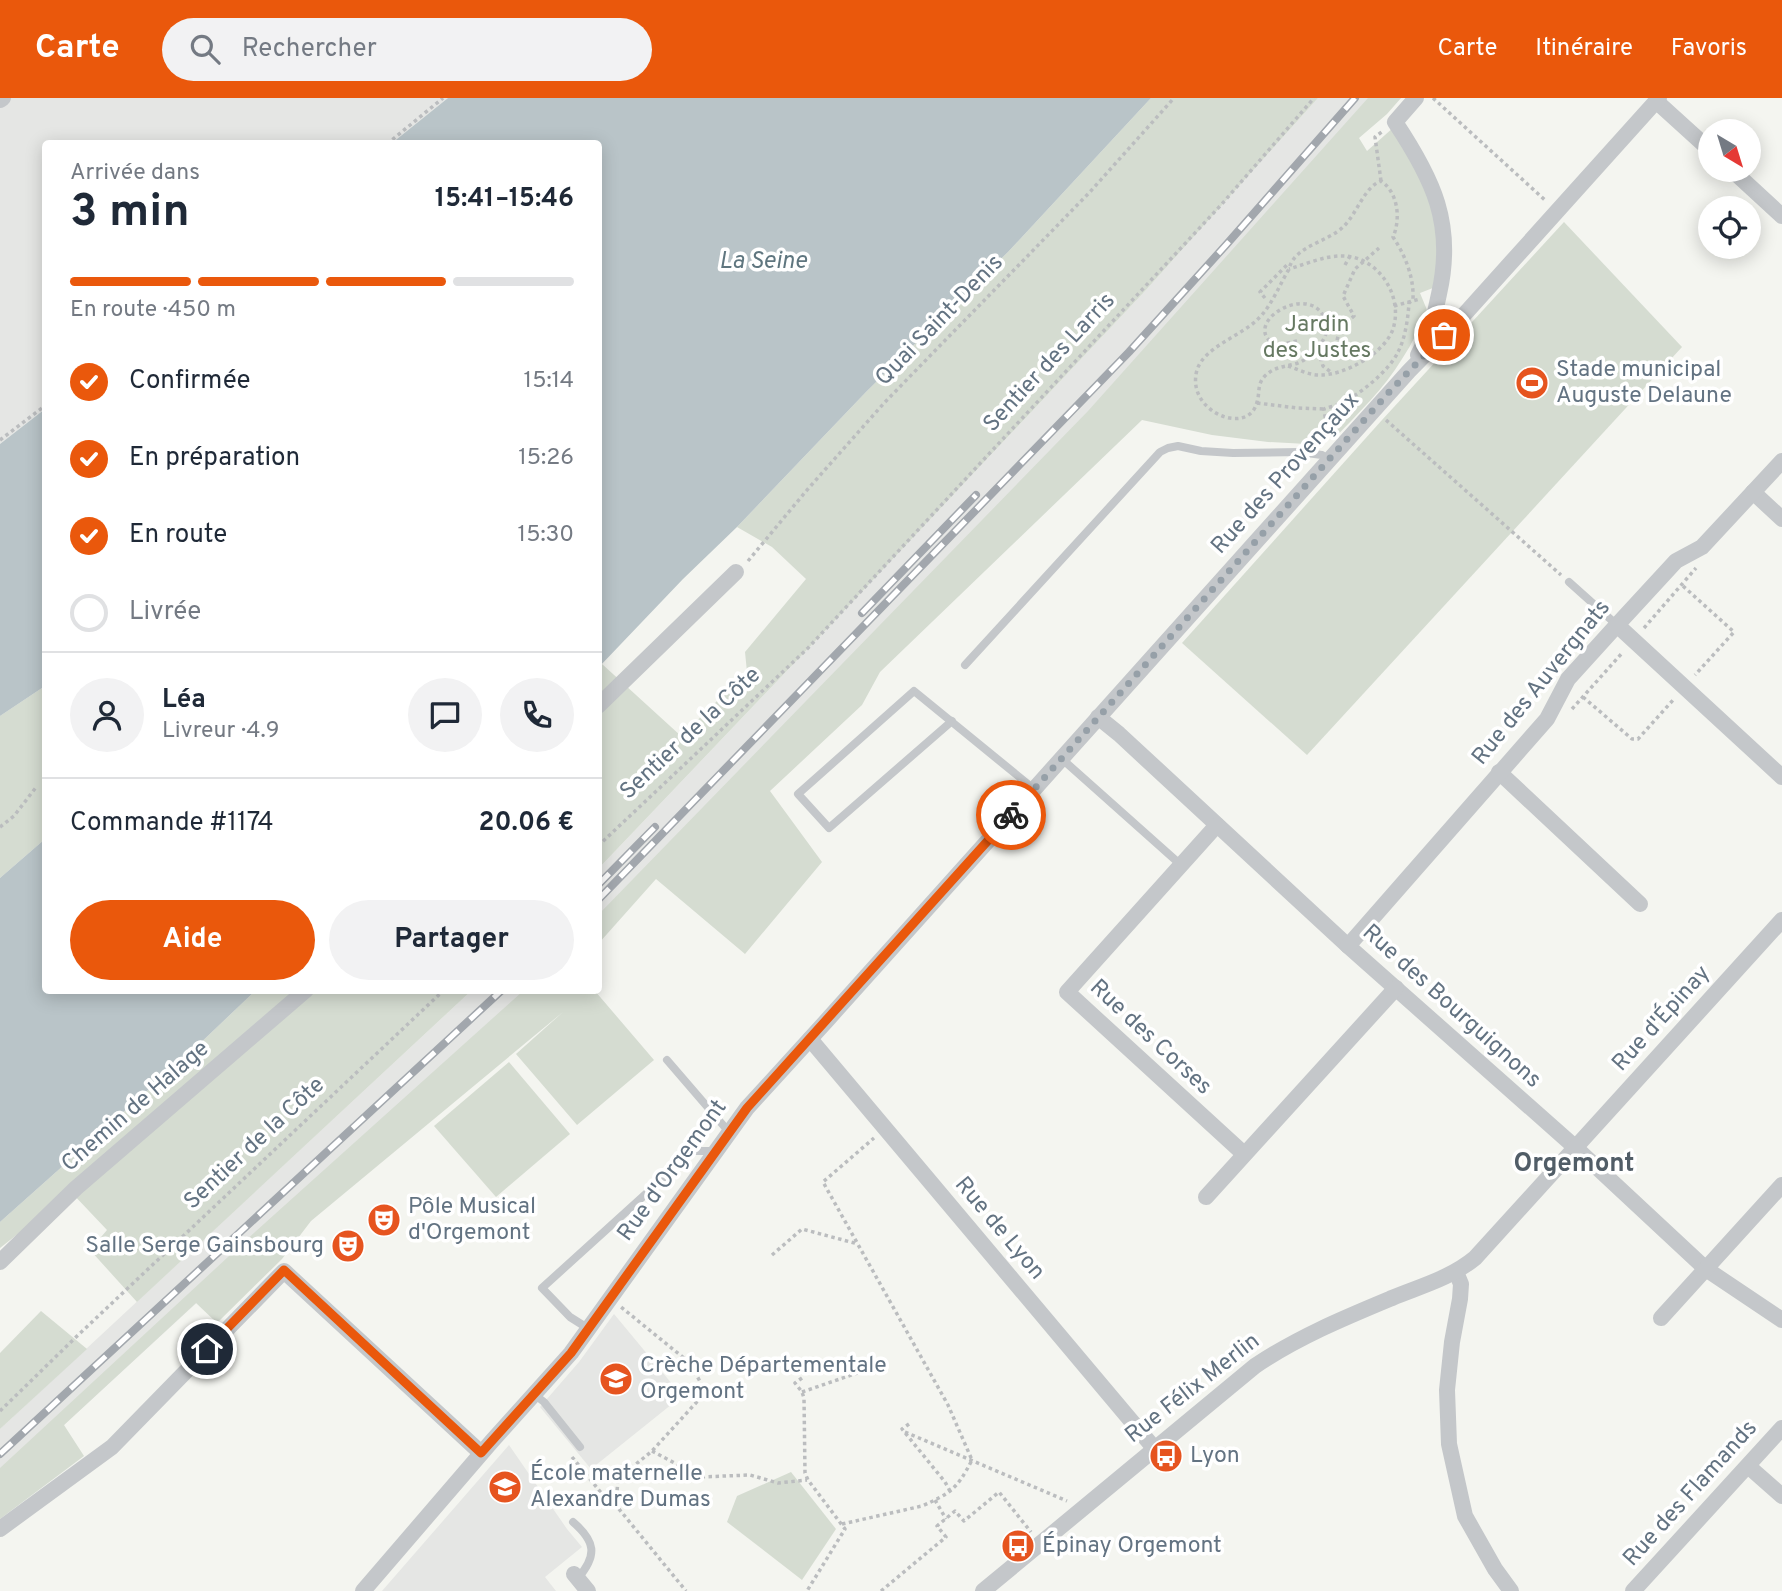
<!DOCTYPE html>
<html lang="fr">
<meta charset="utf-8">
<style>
body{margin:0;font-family:Overpass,sans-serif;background:#f2f2f3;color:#1f2937;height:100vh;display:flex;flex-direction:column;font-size:26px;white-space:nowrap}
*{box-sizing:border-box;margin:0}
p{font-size:23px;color:#747a83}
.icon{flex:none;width:38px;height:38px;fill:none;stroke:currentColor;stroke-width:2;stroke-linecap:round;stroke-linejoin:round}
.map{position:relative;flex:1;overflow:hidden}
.panel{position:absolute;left:42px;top:42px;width:560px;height:854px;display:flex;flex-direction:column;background:#fff;border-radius:7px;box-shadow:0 4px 18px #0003}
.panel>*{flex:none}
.needle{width:46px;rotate:142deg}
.controls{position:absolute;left:1698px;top:21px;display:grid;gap:14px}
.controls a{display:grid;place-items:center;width:63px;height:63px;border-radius:50%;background:#fff;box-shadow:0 4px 18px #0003;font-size:35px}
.pin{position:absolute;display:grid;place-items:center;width:60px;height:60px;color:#fff;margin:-30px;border:4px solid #fff;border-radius:50%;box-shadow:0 2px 7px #0007}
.courier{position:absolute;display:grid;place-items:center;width:70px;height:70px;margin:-35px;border:5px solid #ea580c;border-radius:50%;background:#fff;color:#222;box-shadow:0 2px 9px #0007}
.head em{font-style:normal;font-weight:700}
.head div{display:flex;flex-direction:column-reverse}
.head{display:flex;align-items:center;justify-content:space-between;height:119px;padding:0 28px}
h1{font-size:46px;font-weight:700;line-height:52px}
.bar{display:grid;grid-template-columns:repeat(4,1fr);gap:10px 7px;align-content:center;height:84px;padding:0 28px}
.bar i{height:9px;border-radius:5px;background:#e0e1e3}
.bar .current{background:#ea580c}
.bar p{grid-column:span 4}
.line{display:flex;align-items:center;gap:18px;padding:0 28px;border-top:2px solid #e0e1e3}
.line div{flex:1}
.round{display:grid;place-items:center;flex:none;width:74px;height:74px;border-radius:37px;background:#f2f2f3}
ol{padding:0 28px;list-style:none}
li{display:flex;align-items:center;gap:21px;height:77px}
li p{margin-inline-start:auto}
li .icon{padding:7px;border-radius:50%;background:#ea580c;color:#fff;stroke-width:4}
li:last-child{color:#747a83}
li i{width:38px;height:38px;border:4px solid #e0e1e3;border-radius:50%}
.primary-button{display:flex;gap:14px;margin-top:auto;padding:14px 28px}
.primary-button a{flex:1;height:80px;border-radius:42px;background:#ea580c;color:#fff;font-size:28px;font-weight:700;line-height:80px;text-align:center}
.primary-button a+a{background:#f2f2f3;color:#1f2937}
header{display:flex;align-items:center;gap:42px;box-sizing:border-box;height:98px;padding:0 35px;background:#ea580c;color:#fff}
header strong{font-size:33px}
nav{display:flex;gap:38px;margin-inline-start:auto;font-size:24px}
.search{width:490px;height:63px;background:#f2f2f3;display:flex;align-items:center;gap:18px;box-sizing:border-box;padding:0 24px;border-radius:38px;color:#747a83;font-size:26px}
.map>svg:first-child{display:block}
</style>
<header>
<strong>Carte</strong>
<div class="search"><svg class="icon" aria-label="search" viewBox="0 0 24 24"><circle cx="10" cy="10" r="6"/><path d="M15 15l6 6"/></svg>Rechercher</div>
<nav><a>Carte</a><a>Itinéraire</a><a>Favoris</a></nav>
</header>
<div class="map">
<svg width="1782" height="1493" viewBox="0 0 1782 1493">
<rect width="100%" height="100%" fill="#f4f5f0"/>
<g fill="#e5e6e4">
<path d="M0 0H448L392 45 46 46 45 311 0 346Z"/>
<path d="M1318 0H1401L1343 53 599 834V770L842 515 1146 192Z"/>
<path d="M471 893H535L64 1327 0 1397V1331Z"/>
<path d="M614 1216 682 1298 591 1371 540 1309 579 1264Z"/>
<path d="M509 1347 567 1431 582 1449 545 1479 556 1493H382Z"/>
</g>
<g fill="#d5dcd1">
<path d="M1151 0H1318L1146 192 842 515 599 770V569L602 566 681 638 747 574 745 554 806 481 772 449 737 429 866 294 1008 154Z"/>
<path d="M1368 0H1401L1387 16 1359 40 1367 53 1394 29 1411 58 1439 127 1438 188 1420 195 1427 212C1420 229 1412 246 1402 261 1384 291 1357 316 1334 341L1333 330 1321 332 1307 346 1268 344 1212 337 1142 322 880 574 862 607 770 693 822 764 745 856 656 781 599 845V816L1088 313Z"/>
<path d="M1564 124 1682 249 1307 657 1182 545 1382 322Z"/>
<path d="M45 588V741L0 780V618Z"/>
<path d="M255 893H471L137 1204 90 1152 107 1132 71 1094 0 1150V1124L193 952Z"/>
<path d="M523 893H595L654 962 577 1027 516 956 563 914 311 1123 282 1161 217 1225 196 1205 64 1327 84 1358 0 1421V1370L255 1134Z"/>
<path d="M509 964 570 1036 496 1099 434 1028Z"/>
<path d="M41 1213 87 1251 0 1331V1255Z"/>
<path d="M791 1374 836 1431 802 1482 727 1424 737 1398Z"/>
</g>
<g fill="#b9c4c8">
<path d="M448 0H1151L1008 154 866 294 737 429 683 481 599 569 598 46 392 45Z"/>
<path d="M45 311V588L0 618V346Z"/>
<path d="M45 741 46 892 255 893 193 952 0 1124V780Z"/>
</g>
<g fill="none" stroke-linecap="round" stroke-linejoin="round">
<g stroke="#bbbdbf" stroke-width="3.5" stroke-dasharray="3.5 3.5" stroke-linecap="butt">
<path d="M1433 0 1546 103"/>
<path d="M387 46 443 0"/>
<path d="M1381 83 1375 39 1383 33"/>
<path d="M1345 167 1350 158"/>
<path d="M1265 200 1260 194 1289 165"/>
<path d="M1394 208 1420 201"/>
<path d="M1297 243 1283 246 1271 244C1244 222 1313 182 1326 224 1328 231 1326 238 1322 244 1316 253 1308 261 1298 265 1286 269 1274 268 1264 279 1257 287 1260 295 1257 304 1249 339 1185 314 1197 272 1204 249 1241 238 1258 221 1271 209 1280 186 1289 171 1294 148 1328 144 1343 129 1357 116 1364 89 1381 83 1398 94 1401 121 1393 139 1405 157 1414 179 1413 201L1409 205C1408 221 1405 241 1398 254 1390 272 1358 298 1340 306 1335 308 1329 309 1324 311L1328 339"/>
<path d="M1318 253 1323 268 1332 275"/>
<path d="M1321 262 1334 255 1340 230 1354 218 1343 198 1355 171 1379 150"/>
<path d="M1288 268C1298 271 1308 277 1319 277 1344 278 1385 255 1393 231 1404 197 1377 157 1341 158 1324 158 1306 166 1289 171"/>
<path d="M1257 305 1297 310 1324 311"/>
<path d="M1386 322 1561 477"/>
<path d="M0 342 46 307"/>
<path d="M748 463 807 392 885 304 1089 95 1174 0"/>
<path d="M1683 488 1734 534 1695 577"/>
<path d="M1644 530 1696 470"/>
<path d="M1583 599 1632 641H1638L1674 601"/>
<path d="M1572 611 1623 554"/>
<path d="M0 729 14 718 37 688"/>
<path d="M598 748 808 550 1221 107 1314 0"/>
<path d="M772 1157 802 1131 858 1146"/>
<path d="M802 1280 795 1285 802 1294 804 1300 805 1375 808 1382 845 1431 807 1493"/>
<path d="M802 1294 866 1272"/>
<path d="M0 1313 75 1240 444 892"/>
<path d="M909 1326 902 1331 945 1384 950 1393"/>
<path d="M905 1334 1067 1403"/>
<path d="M652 1353 701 1379 750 1377 778 1385 807 1382"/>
<path d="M572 1359 607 1402 617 1394 618 1381 652 1353 704 1296 703 1289 690 1265 621 1209"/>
<path d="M610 1400 686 1493"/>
<path d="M935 1402 946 1421"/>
<path d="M842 1426 922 1408C951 1395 957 1391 972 1362L948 1307 823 1084 874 1040"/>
<path d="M881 1493 946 1439 937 1428 955 1413 964 1423 999 1394 1031 1434"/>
</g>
<g stroke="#c4c7ca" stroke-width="8">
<path d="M1569 484 1617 527"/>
<path d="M965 567 1160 354 1168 350 1178 348 1201 353 1233 355 1299 354 1322 357 1329 362"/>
<path d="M952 623 829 730 798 696 914 593 1034 691"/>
<path d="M1062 661 1181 767"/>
<path d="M667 962 729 1034"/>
<path d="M589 1231 570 1219 542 1190 659 1084 691 1053H715"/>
<path d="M534 1296 544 1304 580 1349"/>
<path d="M573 1424C595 1443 598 1457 578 1480"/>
</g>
<g stroke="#c4c7ca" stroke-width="16">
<path d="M1416 0 1395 24C1433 81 1455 126 1439 196 1435 218 1429 238 1418 257"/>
<path d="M0 2 3 0"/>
<path d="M1656 3 1710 52"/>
<path d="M1732 72 1782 118"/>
<path d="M1753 394 1782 421"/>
<path d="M1617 527 1782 679"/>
<path d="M598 608 736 474"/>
<path d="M1098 619 1119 636 1348 848 1576 1050 1706 1171 1782 1222"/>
<path d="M1499 674 1640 806"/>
<path d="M1217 727 1067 894 1244 1056"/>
<path d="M1348 848 1547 621 1568 581 1617 527 1676 463 1702 449 1782 363"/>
<path d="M810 941 1154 1350"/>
<path d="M1206 1099 1396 890"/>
<path d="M0 1164 76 1090 306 892"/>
<path d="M1456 1174 1461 1186 1460 1201 1452 1244 1447 1292 1449 1346 1465 1418 1495 1471 1511 1493"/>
<path d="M1661 1220 1782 1087"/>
<path d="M1748 1368 1782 1398"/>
<path d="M0 1431 112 1349 284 1173 481 1355"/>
<path d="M574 1476 588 1493"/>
<path d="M363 1493 492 1343 571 1255 747 1010 829 920 1409 273 1462 219 1659 0"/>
<path d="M983 1493 1255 1268C1298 1239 1344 1220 1392 1200 1421 1188 1451 1180 1475 1160L1782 822"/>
<path d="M1633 1493 1782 1330"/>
</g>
<defs>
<g id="rail">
<path d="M862 515 976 397"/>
<path d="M598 787 655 729"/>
<path d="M598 802 1129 254 1226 147 1355 0"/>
<path d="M0 1356 502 892"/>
</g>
</defs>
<use href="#rail" stroke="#a2a7ad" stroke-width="8"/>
<use href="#rail" stroke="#fff" stroke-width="5" stroke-dasharray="16" stroke-linecap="butt"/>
</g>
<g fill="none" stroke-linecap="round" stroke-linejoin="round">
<path stroke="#96a0a8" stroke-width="7" stroke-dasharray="0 12.6" d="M1011 717 1391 292 1444 237"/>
<path stroke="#ea580c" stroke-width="9" d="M207 1251 284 1172 481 1355 571 1255 747 1010 1011 717"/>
</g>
<defs>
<symbol id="stadium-disc" viewBox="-11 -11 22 22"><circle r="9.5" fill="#e6541f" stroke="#fff"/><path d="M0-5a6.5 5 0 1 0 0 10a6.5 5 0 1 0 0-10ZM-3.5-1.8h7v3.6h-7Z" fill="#fff"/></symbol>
<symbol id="theatre-disc" viewBox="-11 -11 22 22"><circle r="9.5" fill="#e6541f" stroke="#fff"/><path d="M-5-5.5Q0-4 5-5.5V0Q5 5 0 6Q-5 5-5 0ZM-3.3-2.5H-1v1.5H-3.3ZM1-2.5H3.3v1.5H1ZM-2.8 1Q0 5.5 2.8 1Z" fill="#fff"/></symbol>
<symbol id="school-disc" viewBox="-11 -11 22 22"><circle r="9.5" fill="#e6541f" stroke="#fff"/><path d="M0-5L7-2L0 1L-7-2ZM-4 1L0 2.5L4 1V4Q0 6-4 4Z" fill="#fff"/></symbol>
<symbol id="bus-disc" viewBox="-11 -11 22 22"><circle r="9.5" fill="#e6541f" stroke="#fff"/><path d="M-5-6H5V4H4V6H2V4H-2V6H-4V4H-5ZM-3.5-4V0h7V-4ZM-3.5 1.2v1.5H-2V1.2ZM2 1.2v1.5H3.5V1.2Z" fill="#fff"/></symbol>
</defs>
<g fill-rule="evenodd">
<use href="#stadium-disc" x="1513" y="266" width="38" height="38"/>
<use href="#theatre-disc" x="365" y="1103" width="38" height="38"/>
<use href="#theatre-disc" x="329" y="1129" width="38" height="38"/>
<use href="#school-disc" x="597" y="1262" width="38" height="38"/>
<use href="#bus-disc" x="1147" y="1339" width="38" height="38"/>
<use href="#school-disc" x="486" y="1370" width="38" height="38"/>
<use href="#bus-disc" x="999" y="1429" width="38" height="38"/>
</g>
<g text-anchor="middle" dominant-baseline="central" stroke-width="7" stroke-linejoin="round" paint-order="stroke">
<g font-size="23" fill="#637382" stroke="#fff">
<text transform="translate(940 223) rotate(-46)">Quai Saint-Denis</text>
<text transform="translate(1050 265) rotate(-47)">Sentier des Larris</text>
<text transform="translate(1286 376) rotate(-48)">Rue des Provençaux</text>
<text transform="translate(1542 585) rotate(-51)">Rue des Auvergnats</text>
<text transform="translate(691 636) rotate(-43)">Sentier de la Côte</text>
<text transform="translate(1451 909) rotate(42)">Rue des Bourguignons</text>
<text transform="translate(1662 921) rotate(-48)">Rue d'Épinay</text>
<text transform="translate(1150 940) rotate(43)">Rue des Corses</text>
<text transform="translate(136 1009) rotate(-41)">Chemin de Halage</text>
<text transform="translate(255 1046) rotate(-43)">Sentier de la Côte</text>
<text transform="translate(673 1073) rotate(-54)">Rue d'Orgemont</text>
<text transform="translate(999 1131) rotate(50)">Rue de Lyon</text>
<text transform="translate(1193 1291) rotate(-38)">Rue Félix Merlin</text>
<text transform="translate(1691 1396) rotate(-48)">Rue des Flamands</text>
</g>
<g font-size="23" fill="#667962" stroke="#fff">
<text x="1317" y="227">Jardin<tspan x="1317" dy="26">des Justes</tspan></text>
</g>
<g font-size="23" fill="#637382" stroke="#fff" text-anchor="start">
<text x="1556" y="272">Stade municipal<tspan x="1556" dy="26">Auguste Delaune</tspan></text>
<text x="408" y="1109">Pôle Musical<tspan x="408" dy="26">d'Orgemont</tspan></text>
<text x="324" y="1148" text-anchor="end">Salle Serge Gainsbourg</text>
<text x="640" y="1268">Crèche Départementale<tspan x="640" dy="26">Orgemont</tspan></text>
<text x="1190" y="1358">Lyon</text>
<text x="530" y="1376">École maternelle<tspan x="530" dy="26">Alexandre Dumas</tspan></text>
<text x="1042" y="1448">Épinay Orgemont</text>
</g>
<g font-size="24" font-style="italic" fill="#5f767f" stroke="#fff">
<text x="763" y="164">La Seine</text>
</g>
<g font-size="26" font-weight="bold" fill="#515d67" stroke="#fff">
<text x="1574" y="1066">Orgemont</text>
</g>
</g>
</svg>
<div class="controls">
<a><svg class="needle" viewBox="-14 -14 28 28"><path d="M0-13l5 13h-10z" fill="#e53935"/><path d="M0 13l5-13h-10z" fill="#747a83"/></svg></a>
<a><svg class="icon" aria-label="locate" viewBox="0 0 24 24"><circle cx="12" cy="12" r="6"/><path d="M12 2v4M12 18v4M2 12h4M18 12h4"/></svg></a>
</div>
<div class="pin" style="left:1444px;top:237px;background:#ea580c"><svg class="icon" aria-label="bag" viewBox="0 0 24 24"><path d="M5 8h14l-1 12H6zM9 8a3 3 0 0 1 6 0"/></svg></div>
<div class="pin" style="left:207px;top:1251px;background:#1f2937"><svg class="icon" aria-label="home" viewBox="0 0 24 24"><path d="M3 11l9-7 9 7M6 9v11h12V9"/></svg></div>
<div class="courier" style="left:1011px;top:717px"><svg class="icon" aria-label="bike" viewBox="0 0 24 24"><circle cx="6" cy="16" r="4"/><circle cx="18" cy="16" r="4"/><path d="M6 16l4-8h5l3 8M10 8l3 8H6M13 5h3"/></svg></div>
<section class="panel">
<div class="head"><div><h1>3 min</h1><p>Arrivée dans</p></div><em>15:41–15:46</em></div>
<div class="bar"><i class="current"></i><i class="current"></i><i class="current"></i><i></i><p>En route · 450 m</p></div>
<ol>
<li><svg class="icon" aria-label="check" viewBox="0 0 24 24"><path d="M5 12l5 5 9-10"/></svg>Confirmée<p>15:14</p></li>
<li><svg class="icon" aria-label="check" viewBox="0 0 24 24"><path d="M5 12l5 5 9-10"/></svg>En préparation<p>15:26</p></li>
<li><svg class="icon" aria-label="check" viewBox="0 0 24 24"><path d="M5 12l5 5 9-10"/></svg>En route<p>15:30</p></li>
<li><i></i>Livrée</li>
</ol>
<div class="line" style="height:126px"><a class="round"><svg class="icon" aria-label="person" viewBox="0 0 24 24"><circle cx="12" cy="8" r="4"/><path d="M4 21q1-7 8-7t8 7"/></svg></a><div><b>Léa</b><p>Livreur · 4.9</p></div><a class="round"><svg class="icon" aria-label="chat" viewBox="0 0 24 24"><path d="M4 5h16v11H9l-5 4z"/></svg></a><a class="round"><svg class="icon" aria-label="phone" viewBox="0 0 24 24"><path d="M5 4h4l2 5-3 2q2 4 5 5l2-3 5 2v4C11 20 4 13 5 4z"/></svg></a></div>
<div class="line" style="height:91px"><div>Commande #1174</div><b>20.06 €</b></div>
<div class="primary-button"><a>Aide</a><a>Partager</a></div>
</section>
</div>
